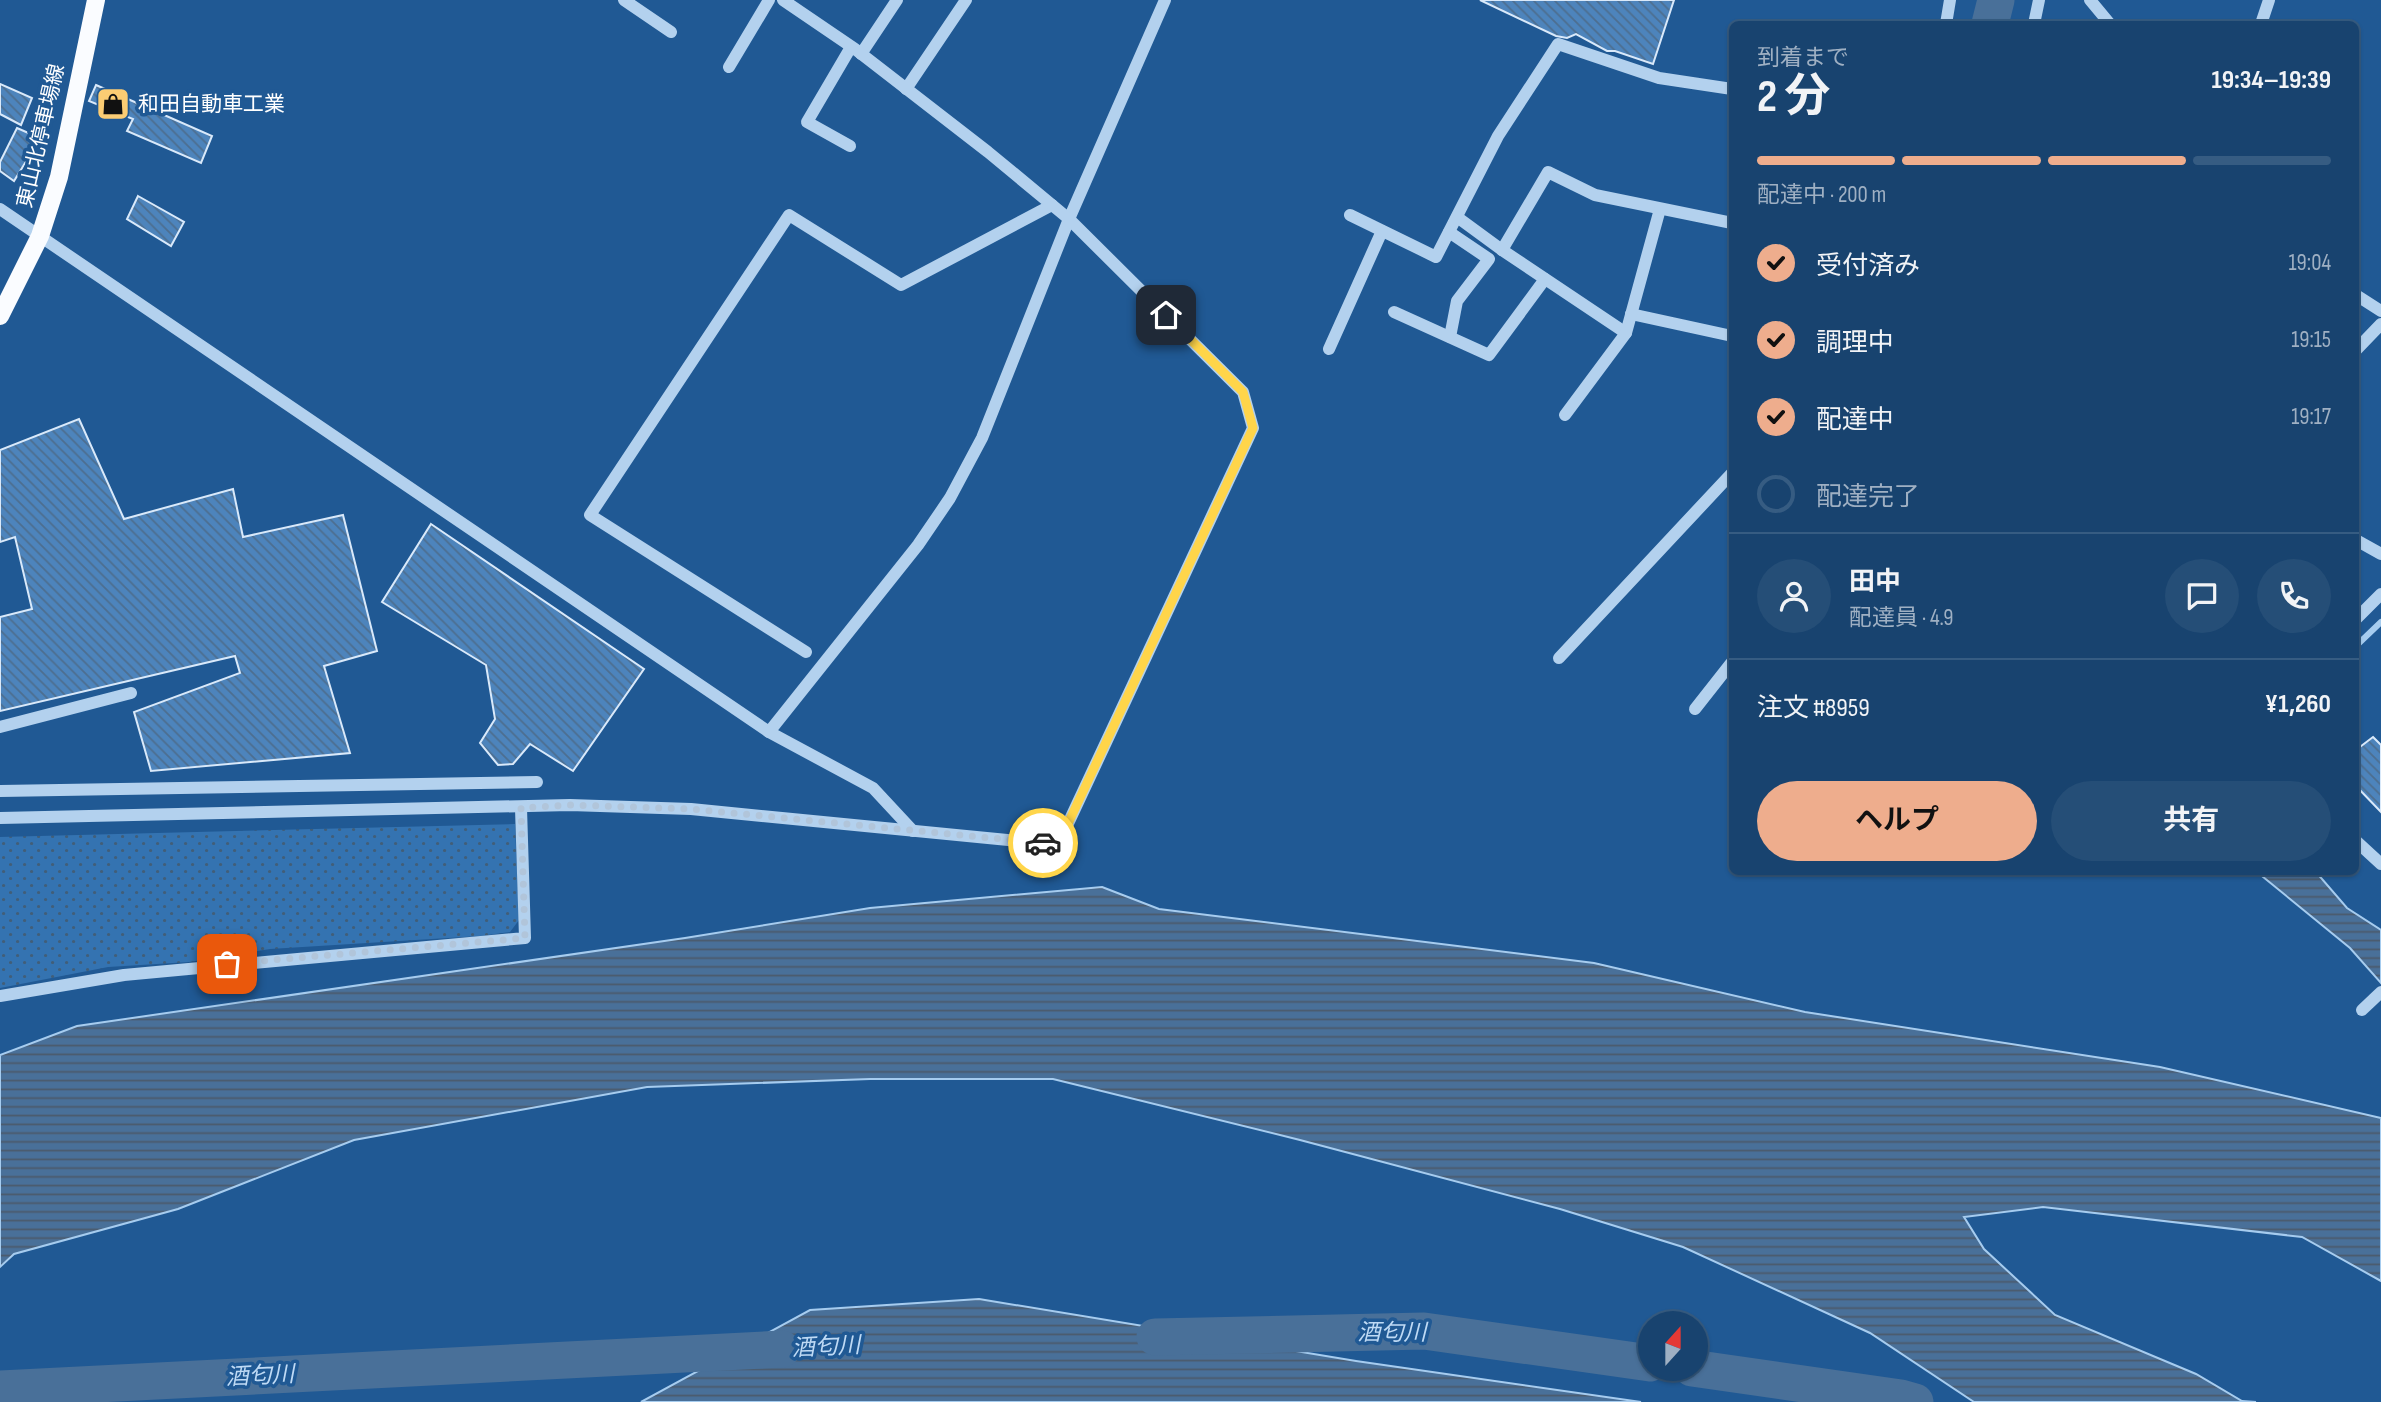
<!DOCTYPE html>
<html lang="ja">
<meta charset="utf-8">
<style>
body{margin:0;font-family:"Sofia Sans Condensed","Noto Sans JP",sans-serif;background:#254e77;color:#f1f3f6;height:100vh;display:flex;flex-direction:column;font-size:26px;white-space:nowrap}
*{box-sizing:border-box;margin:0}
p{font-size:23px;color:#9fb0c3}
.icon{flex:none;width:38px;height:38px;fill:none;stroke:currentColor;stroke-width:2;stroke-linecap:round;stroke-linejoin:round}
.map{position:relative;flex:1;overflow:hidden}
.side{position:absolute;left:1729px;top:21px;width:630px;height:854px;display:flex;flex-direction:column;background:#18436f;border-radius:10px;box-shadow:0 2px 5px #0004,0 0 0 2px #365c82}
.side>*{flex:none}
.needle{width:46px;rotate:21deg}
.tools{position:absolute;left:1638px;top:1311px;display:grid;gap:14px}
.tools a{display:grid;place-items:center;width:70px;height:70px;border-radius:50%;background:#18436f;box-shadow:0 2px 5px #0004,0 0 0 2px #365c82;font-size:35px}
.pin{position:absolute;display:grid;place-items:center;width:60px;height:60px;color:#fff;margin:-30px;border-radius:14px;box-shadow:0 4px 10px #0006}
.courier{position:absolute;display:grid;place-items:center;width:70px;height:70px;margin:-35px;border:5px solid #ffd54a;border-radius:50%;background:#fff;color:#222;box-shadow:0 2px 9px #0007}
.summary em{font-style:normal;font-weight:700}
.summary div{display:flex;flex-direction:column-reverse}
.summary{display:flex;align-items:center;justify-content:space-between;height:119px;padding:0 28px}
h1{font-size:46px;font-weight:700;line-height:52px}
.bar{display:grid;grid-template-columns:repeat(4,1fr);gap:10px 7px;align-content:center;height:84px;padding:0 28px}
.bar i{height:9px;border-radius:5px;background:#365c82}
.bar .active{background:#eead8d}
.bar p{grid-column:span 4}
.line{display:flex;align-items:center;gap:18px;padding:0 28px;border-top:2px solid #365c82}
.line div{flex:1}
.round{display:grid;place-items:center;flex:none;width:74px;height:74px;border-radius:37px;background:#254e77}
ol{padding:0 28px;list-style:none}
li{display:flex;align-items:center;gap:21px;height:77px}
li p{margin-inline-start:auto}
li .icon{padding:7px;border-radius:50%;background:#eead8d;color:#111;stroke-width:4}
li:last-child{color:#9fb0c3}
li i{width:38px;height:38px;border:4px solid #365c82;border-radius:50%}
.primary-button{display:flex;gap:14px;margin-top:auto;padding:14px 28px}
.primary-button a{flex:1;height:80px;border-radius:42px;background:#eead8d;color:#111;font-size:28px;font-weight:700;line-height:80px;text-align:center}
.primary-button a+a{background:#254e77;color:#f1f3f6}
.map>svg:first-child{display:block}
</style>
<div class="map">
<svg width="2381" height="1402" viewBox="0 0 2381 1402">
<defs>
<pattern id="park-dots" width="8" height="8" patternUnits="userSpaceOnUse" patternTransform="scale(1.75)"><rect width="8" height="8" fill="#3473b1"/><path d="M2 2h.1M6 6h.1" fill="none" stroke="#415e79" stroke-width="1.8" stroke-linecap="round"/></pattern>
<pattern id="water-rules" width="6" height="5" patternUnits="userSpaceOnUse" patternTransform="scale(1.75)"><rect width="6" height="5" fill="#497099"/><path d="M0 2.5h6" fill="none" stroke="#4b5a6b"/></pattern>
<pattern id="building-back-hatch" width="6" height="6" patternUnits="userSpaceOnUse" patternTransform="scale(1.75)"><rect width="6" height="6" fill="#4d84bc"/><path d="M-1 5l2 2M0 0l6 6M5-1l2 2" fill="none" stroke="#4d6e8f"/></pattern>
</defs>
<rect width="100%" height="100%" fill="#205994"/>
<path fill="url(#park-dots)" d="M515 824 519 920 510 932 480 936 270 949 189 962 108 967 0 988V837Z"/>
<g fill="url(#water-rules)" stroke="#a6ccef" stroke-width="2">
<path d="M2257 872H2316L2347 908 2381 930V983L2350 948Z"/>
<path d="M1102 887 1159 909 1594 963 1805 1012 2160 1067 2381 1118V1281L2302 1237 2043 1207 1964 1217 1984 1249 2055 1315 2196 1374 2242 1401 2256 1402H1974L1870 1333 1683 1247 1560 1209 1300 1140 1053 1079H870L647 1087 354 1140 178 1209 14 1254 0 1267V1055L77 1026 685 938 870 908Z"/>
<path d="M979 1299 1356 1361 1641 1402H641L810 1310Z"/>
</g>
<g fill="none" stroke-linecap="round" stroke-linejoin="round">
<path stroke="#a6ccef" stroke-width="6" d="M2356 646 2381 622"/>
<g stroke="#497099" stroke-width="37">
<path d="M1990 24 1996 0"/>
<path d="M1155 1337 1424 1331 1650 1363"/>
<path d="M1692 1368 1901 1398 1915 1402"/>
<path d="M0 1389 782 1349"/>
</g>
</g>
<g fill="url(#building-back-hatch)" stroke="#d9e9fa" stroke-width="2">
<path d="M1480 0H1674L1653 64 1615 51H1607L1576 34 1567 38 1556 36Z"/>
<path d="M0 84 32 98 21 125 0 114Z"/>
<path d="M96 85 212 136 201 163 127 131 133 119 89 101Z"/>
<path d="M17 128 49 142 42 160 30 155 14 181 0 171V162Z"/>
<path d="M138 196 184 222 171 246 127 219Z"/>
<path d="M79 419 124 519 233 489 243 537 343 515 377 651 324 666 350 753 151 771 134 712 240 673 235 656 0 711V617L32 609 15 537 0 542V450Z"/>
<path d="M431 524 644 669 573 771 530 744 513 764 498 765 480 743 495 719 486 665 382 602Z"/>
<path d="M2373 737 2381 745V812L2356 786V750Z"/>
</g>
<g fill="none" stroke-linecap="round" stroke-linejoin="round">
<g stroke="#b3d1ee" stroke-width="12">
<path d="M624 0 671 32"/>
<path d="M2090 0 2110 24"/>
<path d="M1946 24 1950 0"/>
<path d="M2034 24 2039 0"/>
<path d="M2261 24 2269 0"/>
<path d="M861 54 897 0"/>
<path d="M729 67 769 0"/>
<path d="M906 89 966 0"/>
<path d="M850 146 807 122 851 47"/>
<path d="M0 209 769 732 873 788 913 831"/>
<path d="M1350 215 1436 257 1498 136 1558 44 1659 78 1732 89"/>
<path d="M1457 217 1502 250 1626 333"/>
<path d="M1449 232 1489 259 1457 301 1450 337"/>
<path d="M1502 250 1548 172 1595 195 1732 223"/>
<path d="M2356 295 2381 311"/>
<path d="M1394 312 1489 355 1545 279"/>
<path d="M1631 314 1732 336"/>
<path d="M1329 349 1382 231"/>
<path d="M2356 350 2381 324"/>
<path d="M1565 415 1626 333 1660 209"/>
<path d="M2356 540 2381 554"/>
<path d="M2356 619 2381 594"/>
<path d="M806 652 590 515 789 215 901 285 1052 205"/>
<path d="M1559 658 1732 473"/>
<path d="M1695 709 1732 662"/>
<path d="M0 727 131 693"/>
<path d="M769 732 918 545 950 498 982 438 1069 219 1165 0"/>
<path d="M0 791 537 782"/>
<path d="M0 818 570 805 691 809 1058 845 1253 428 1243 392 1069 219 988 152 855 49 783 0"/>
<path d="M2356 841 2381 864"/>
<path d="M0 996 124 975 525 938 521 808"/>
<path d="M2362 1010 2381 992"/>
</g>
<path stroke="#fafcff" stroke-width="18" d="M0 316 40 236 59 177 96 0"/>
</g>
<g fill="none" stroke-linecap="round" stroke-linejoin="round">
<path stroke="#b1c5da" stroke-width="7" stroke-dasharray="0 12.6" d="M227 964 525 938 521 808 570 805 691 809 1043 843"/>
<path stroke="#ffd54a" stroke-width="9" d="M1043 843 1058 845 1253 428 1243 392 1166 315"/>
</g>
<defs>
<symbol id="shop-square" viewBox="-11 -11 22 22"><rect x="-9" y="-9" width="18" height="18" rx="4" fill="#fbcc73" stroke="#205994"/><path d="M-5-2.5h2.3a2.7 3.5 0 0 1 5.4 0H5L5.5 6h-11ZM-1.5-2.5h3a1.5 2.3 0 0 0-3 0Z" fill="#111"/></symbol>
</defs>
<g fill-rule="evenodd">
<use href="#shop-square" x="94" y="85" width="38" height="38"/>
</g>
<g text-anchor="middle" dominant-baseline="central" stroke-width="7" stroke-linejoin="round" paint-order="stroke">
<g font-size="21" fill="#fff" stroke="#205994" text-anchor="start">
<text x="138" y="104">和田自動車工業</text>
</g>
<g font-size="21" fill="#fff" stroke="#205994">
<text transform="translate(41 136) rotate(-77)">東山北停車場線</text>
</g>
<g font-size="23" font-style="italic" fill="#bfdaf5" stroke="#205994">
<text x="1392" y="1333">酒匂川</text>
<text transform="translate(826 1347) rotate(-3)">酒匂川</text>
<text transform="translate(260 1376) rotate(-3)">酒匂川</text>
</g>
</g>
</svg>
<div class="tools">
<a><svg class="needle" viewBox="-14 -14 28 28"><path d="M0-13l5 13h-10z" fill="#e53935"/><path d="M0 13l5-13h-10z" fill="#9fb0c3"/></svg></a>
</div>
<div class="pin" style="left:227px;top:964px;background:#ea580c"><svg class="icon" aria-label="bag" viewBox="0 0 24 24"><path d="M5 8h14l-1 12H6zM9 8a3 3 0 0 1 6 0"/></svg></div>
<div class="pin" style="left:1166px;top:315px;background:#1f2937"><svg class="icon" aria-label="home" viewBox="0 0 24 24"><path d="M3 11l9-7 9 7M6 9v11h12V9"/></svg></div>
<div class="courier" style="left:1043px;top:843px"><svg class="icon" aria-label="car" viewBox="0 0 24 24"><path d="M5 17H2v-5l4-1 3-4h7l3 4 3 1v5h-3M9 17h6M6 11h13"/><circle cx="7" cy="17" r="2"/><circle cx="17" cy="17" r="2"/></svg></div>
<section class="side">
<div class="summary"><div><h1>2 分</h1><p>到着まで</p></div><em>19:34–19:39</em></div>
<div class="bar"><i class="active"></i><i class="active"></i><i class="active"></i><i></i><p>配達中 · 200 m</p></div>
<ol>
<li><svg class="icon" aria-label="check" viewBox="0 0 24 24"><path d="M5 12l5 5 9-10"/></svg>受付済み<p>19:04</p></li>
<li><svg class="icon" aria-label="check" viewBox="0 0 24 24"><path d="M5 12l5 5 9-10"/></svg>調理中<p>19:15</p></li>
<li><svg class="icon" aria-label="check" viewBox="0 0 24 24"><path d="M5 12l5 5 9-10"/></svg>配達中<p>19:17</p></li>
<li><i></i>配達完了</li>
</ol>
<div class="line" style="height:126px"><a class="round"><svg class="icon" aria-label="person" viewBox="0 0 24 24"><circle cx="12" cy="8" r="4"/><path d="M4 21q1-7 8-7t8 7"/></svg></a><div><b>田中</b><p>配達員 · 4.9</p></div><a class="round"><svg class="icon" aria-label="chat" viewBox="0 0 24 24"><path d="M4 5h16v11H9l-5 4z"/></svg></a><a class="round"><svg class="icon" aria-label="phone" viewBox="0 0 24 24"><path d="M5 4h4l2 5-3 2q2 4 5 5l2-3 5 2v4C11 20 4 13 5 4z"/></svg></a></div>
<div class="line" style="height:91px"><div>注文 #8959</div><b>¥1,260</b></div>
<div class="primary-button"><a>ヘルプ</a><a>共有</a></div>
</section>
</div>
